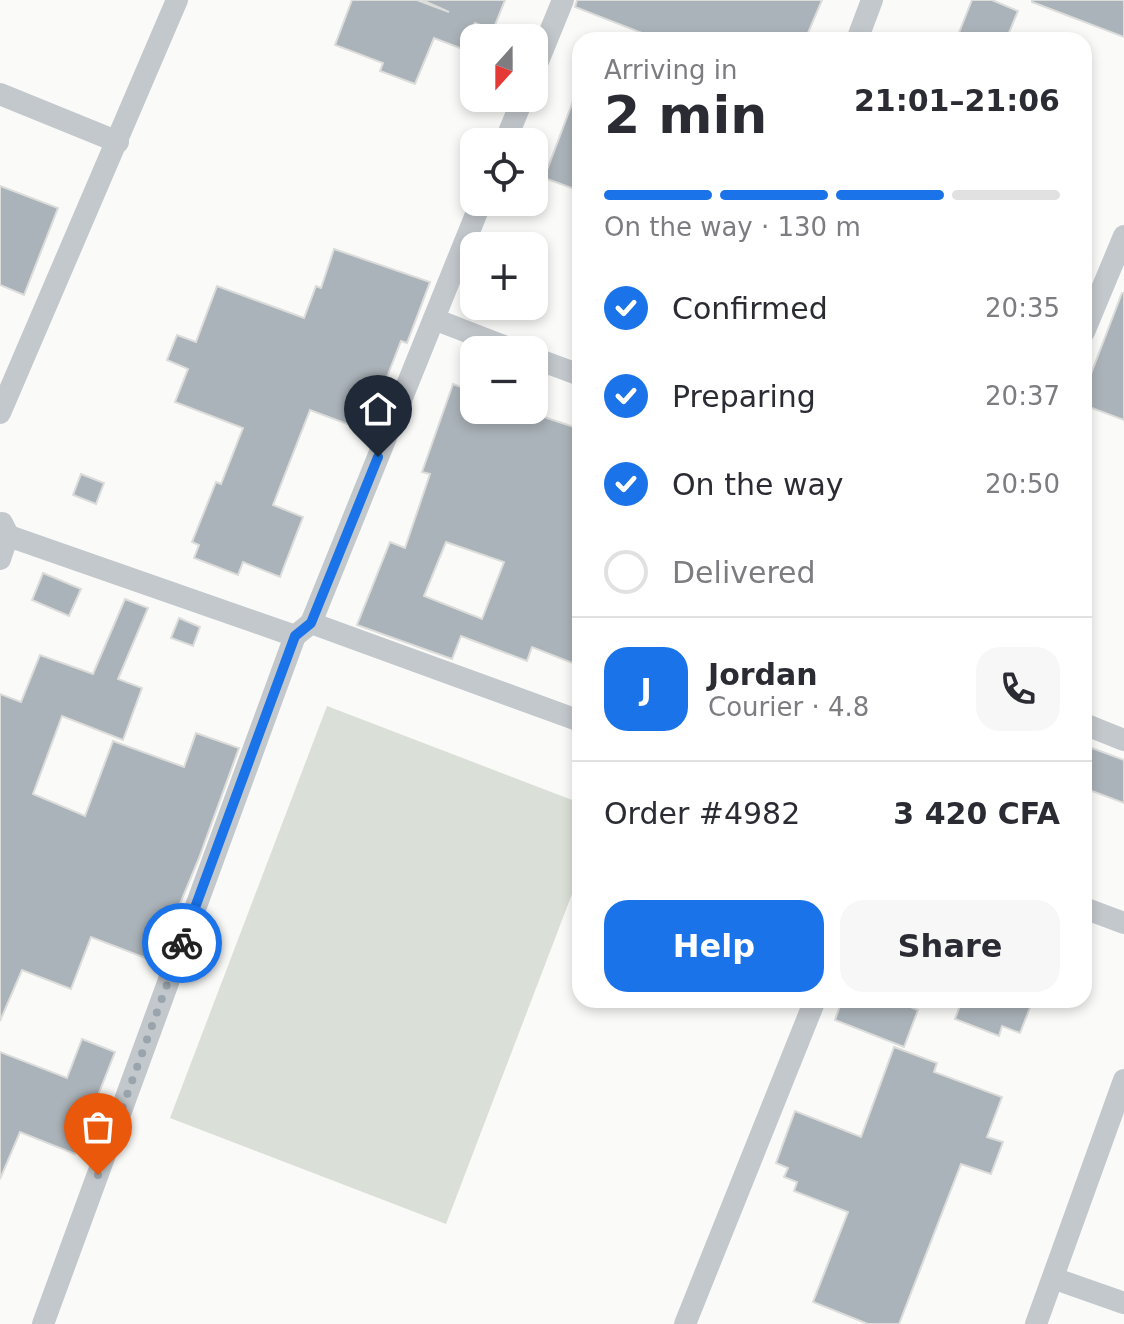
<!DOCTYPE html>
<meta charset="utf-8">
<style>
body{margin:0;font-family:"DejaVu Sans",sans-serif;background:#f7f7f7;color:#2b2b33;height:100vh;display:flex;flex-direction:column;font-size:30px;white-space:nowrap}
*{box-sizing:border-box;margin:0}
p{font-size:26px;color:#7c7c81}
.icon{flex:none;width:44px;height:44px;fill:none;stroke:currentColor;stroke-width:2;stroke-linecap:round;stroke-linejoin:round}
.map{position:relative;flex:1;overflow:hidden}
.drawer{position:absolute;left:572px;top:32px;width:520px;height:976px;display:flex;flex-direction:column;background:#fff;border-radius:24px;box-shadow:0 4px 12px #0003}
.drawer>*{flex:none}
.needle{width:52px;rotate:201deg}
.controls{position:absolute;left:460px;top:24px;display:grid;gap:16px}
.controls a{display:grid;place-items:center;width:88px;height:88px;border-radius:16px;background:#fff;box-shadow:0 4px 12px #0003;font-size:40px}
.pin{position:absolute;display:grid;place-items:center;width:68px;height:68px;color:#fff;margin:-82px -34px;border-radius:50% 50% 50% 0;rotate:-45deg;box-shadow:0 0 8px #0007}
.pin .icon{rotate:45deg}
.courier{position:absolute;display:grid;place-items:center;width:80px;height:80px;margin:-40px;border:6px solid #1a73e8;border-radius:50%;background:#fff;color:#222;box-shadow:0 2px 10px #0007}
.headline em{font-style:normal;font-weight:700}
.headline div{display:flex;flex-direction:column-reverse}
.headline{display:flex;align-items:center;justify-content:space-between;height:136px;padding:0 32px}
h1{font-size:52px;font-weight:700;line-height:60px}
.bar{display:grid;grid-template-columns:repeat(4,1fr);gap:12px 8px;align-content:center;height:96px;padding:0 32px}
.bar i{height:10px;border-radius:6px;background:#e1e1e2}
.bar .on{background:#1a73e8}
.bar p{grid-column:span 4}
.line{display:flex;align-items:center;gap:20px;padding:0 32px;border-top:2px solid #e1e1e2}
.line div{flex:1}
.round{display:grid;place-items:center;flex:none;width:84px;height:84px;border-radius:24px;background:#f7f7f7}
ol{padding:0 32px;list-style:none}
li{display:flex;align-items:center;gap:24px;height:88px}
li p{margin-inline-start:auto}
li .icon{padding:8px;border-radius:50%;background:#1a73e8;color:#fff;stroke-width:4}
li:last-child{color:#7c7c81}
li i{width:44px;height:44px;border:4px solid #e1e1e2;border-radius:50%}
.button{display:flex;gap:16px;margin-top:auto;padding:16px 32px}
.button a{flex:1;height:92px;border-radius:24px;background:#1a73e8;color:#fff;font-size:32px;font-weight:700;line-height:92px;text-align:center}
.button a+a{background:#f7f7f7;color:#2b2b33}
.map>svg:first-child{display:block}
</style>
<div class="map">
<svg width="1124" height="1324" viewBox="0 0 1124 1324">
<rect width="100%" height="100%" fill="#fafaf8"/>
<path fill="#dadfd7" d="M327 706 580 803V873L446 1224 170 1118Z"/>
<g fill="#aab3b9" stroke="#dcdcda" stroke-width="2" fill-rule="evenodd">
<path d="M352 0H417L449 12 422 0H505L493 30 475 23 465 50 434 38 415 84 380 71 383 63 335 45Z"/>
<path d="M577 0H822L805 40H639L642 33 575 7Z"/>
<path d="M972 0H992L1018 11 1006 40H956Z"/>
<path d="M1032 0H1124V37L1032 2Z"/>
<path d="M578 88H580V191L544 178Z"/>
<path d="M0 186 58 208 24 295 0 285Z"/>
<path d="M334 249 430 282 407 343 401 341 366 431 310 410 273 505 303 517 280 577 243 562 238 575 194 558 199 545 192 542 216 482 221 484 243 428 175 402 188 369 167 360 177 335 196 342 217 286 304 318 316 286 321 288Z"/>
<path d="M1122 293H1124V420L1084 405V392Z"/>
<path d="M453 384 474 392V410H523L580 429V666L532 647 527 661 461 636 452 659 357 625 390 542 405 548 430 474 422 472ZM446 542 504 562 482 619 424 596Z"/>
<path d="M81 474 104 483 96 504 73 495Z"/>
<path d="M43 573 81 589 69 616 32 600Z"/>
<path d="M125 599 148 608 118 679 142 688 123 740 62 716 33 794 85 816 113 741 184 767 196 733 239 748 199 858 156 962 91 937 71 989 22 970 0 1021V694L21 702 40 655 93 674Z"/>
<path d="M179 618 200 627 193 646 171 638Z"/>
<path d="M1084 745 1124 760V803L1084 788Z"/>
<path d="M842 1000H893L918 1010 904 1047 835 1020Z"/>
<path d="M962 1000H1033L1020 1033 1002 1026 999 1036 955 1019Z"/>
<path d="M82 1039 115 1052 75 1154 20 1132 0 1179V1052L67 1078Z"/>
<path d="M894 1047 937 1063 934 1072 1002 1097 987 1137 1003 1142 991 1174 961 1164 899 1324H868L813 1302 848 1212 794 1191 797 1182 784 1177 788 1168 776 1163 795 1111 861 1137Z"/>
</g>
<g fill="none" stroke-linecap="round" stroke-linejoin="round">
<g stroke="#c3c8cc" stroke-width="22">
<path d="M857 40 872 0"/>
<path d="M534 71 563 0"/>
<path d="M0 94 118 142"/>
<path d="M505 142 523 98"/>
<path d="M434 319 514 350"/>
<path d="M1084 332 1124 236"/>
<path d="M534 358 580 375"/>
<path d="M0 413 177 0"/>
<path d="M0 533 295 636 311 623 580 721"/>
<path d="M0 559 8 535 2 523"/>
<path d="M311 623 481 202"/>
<path d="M1084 724 1124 740"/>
<path d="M1084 908 1124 923"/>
<path d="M1053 1278 1124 1303"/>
<path d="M43 1324 295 636"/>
<path d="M685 1324 815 1000"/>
<path d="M1036 1324 1124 1080"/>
</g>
</g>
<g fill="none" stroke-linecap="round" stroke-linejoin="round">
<path stroke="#99a4ac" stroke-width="8" stroke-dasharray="0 14.4" d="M98 1175 182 943"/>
<path stroke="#1a73e8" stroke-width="10" d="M182 943 295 636 311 623 378 457"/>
</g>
</svg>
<div class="controls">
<a><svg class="needle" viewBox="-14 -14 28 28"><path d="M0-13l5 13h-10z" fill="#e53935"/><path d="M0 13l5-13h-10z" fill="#7c7c81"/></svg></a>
<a><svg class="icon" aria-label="locate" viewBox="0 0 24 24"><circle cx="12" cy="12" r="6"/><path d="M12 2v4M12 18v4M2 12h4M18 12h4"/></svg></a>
<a>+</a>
<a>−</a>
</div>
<div class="pin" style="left:98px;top:1175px;background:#ea580c"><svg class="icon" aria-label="bag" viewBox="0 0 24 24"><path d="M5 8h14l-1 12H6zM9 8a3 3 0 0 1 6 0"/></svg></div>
<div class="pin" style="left:378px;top:457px;background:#1f2937"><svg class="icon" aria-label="home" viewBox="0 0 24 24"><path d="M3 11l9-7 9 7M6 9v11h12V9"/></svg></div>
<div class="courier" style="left:182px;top:943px"><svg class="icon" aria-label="bike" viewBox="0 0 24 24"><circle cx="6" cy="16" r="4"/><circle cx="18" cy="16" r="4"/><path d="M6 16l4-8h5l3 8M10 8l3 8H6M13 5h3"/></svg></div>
<section class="drawer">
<div class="headline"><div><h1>2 min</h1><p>Arriving in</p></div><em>21:01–21:06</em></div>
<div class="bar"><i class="on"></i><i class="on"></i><i class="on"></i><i></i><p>On the way · 130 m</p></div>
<ol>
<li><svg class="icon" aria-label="check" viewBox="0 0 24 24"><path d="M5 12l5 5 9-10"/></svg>Confirmed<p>20:35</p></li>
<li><svg class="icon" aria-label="check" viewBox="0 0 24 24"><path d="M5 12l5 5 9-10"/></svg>Preparing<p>20:37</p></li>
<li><svg class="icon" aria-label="check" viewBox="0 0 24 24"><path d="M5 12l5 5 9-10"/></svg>On the way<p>20:50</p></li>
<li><i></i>Delivered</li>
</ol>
<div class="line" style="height:144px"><b class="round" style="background:#1a73e8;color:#fff">J</b><div><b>Jordan</b><p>Courier · 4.8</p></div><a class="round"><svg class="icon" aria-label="phone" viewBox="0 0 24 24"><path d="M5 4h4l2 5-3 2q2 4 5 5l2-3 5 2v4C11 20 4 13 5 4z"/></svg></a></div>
<div class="line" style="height:104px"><div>Order #4982</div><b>3 420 CFA</b></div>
<div class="button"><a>Help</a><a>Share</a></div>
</section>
</div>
